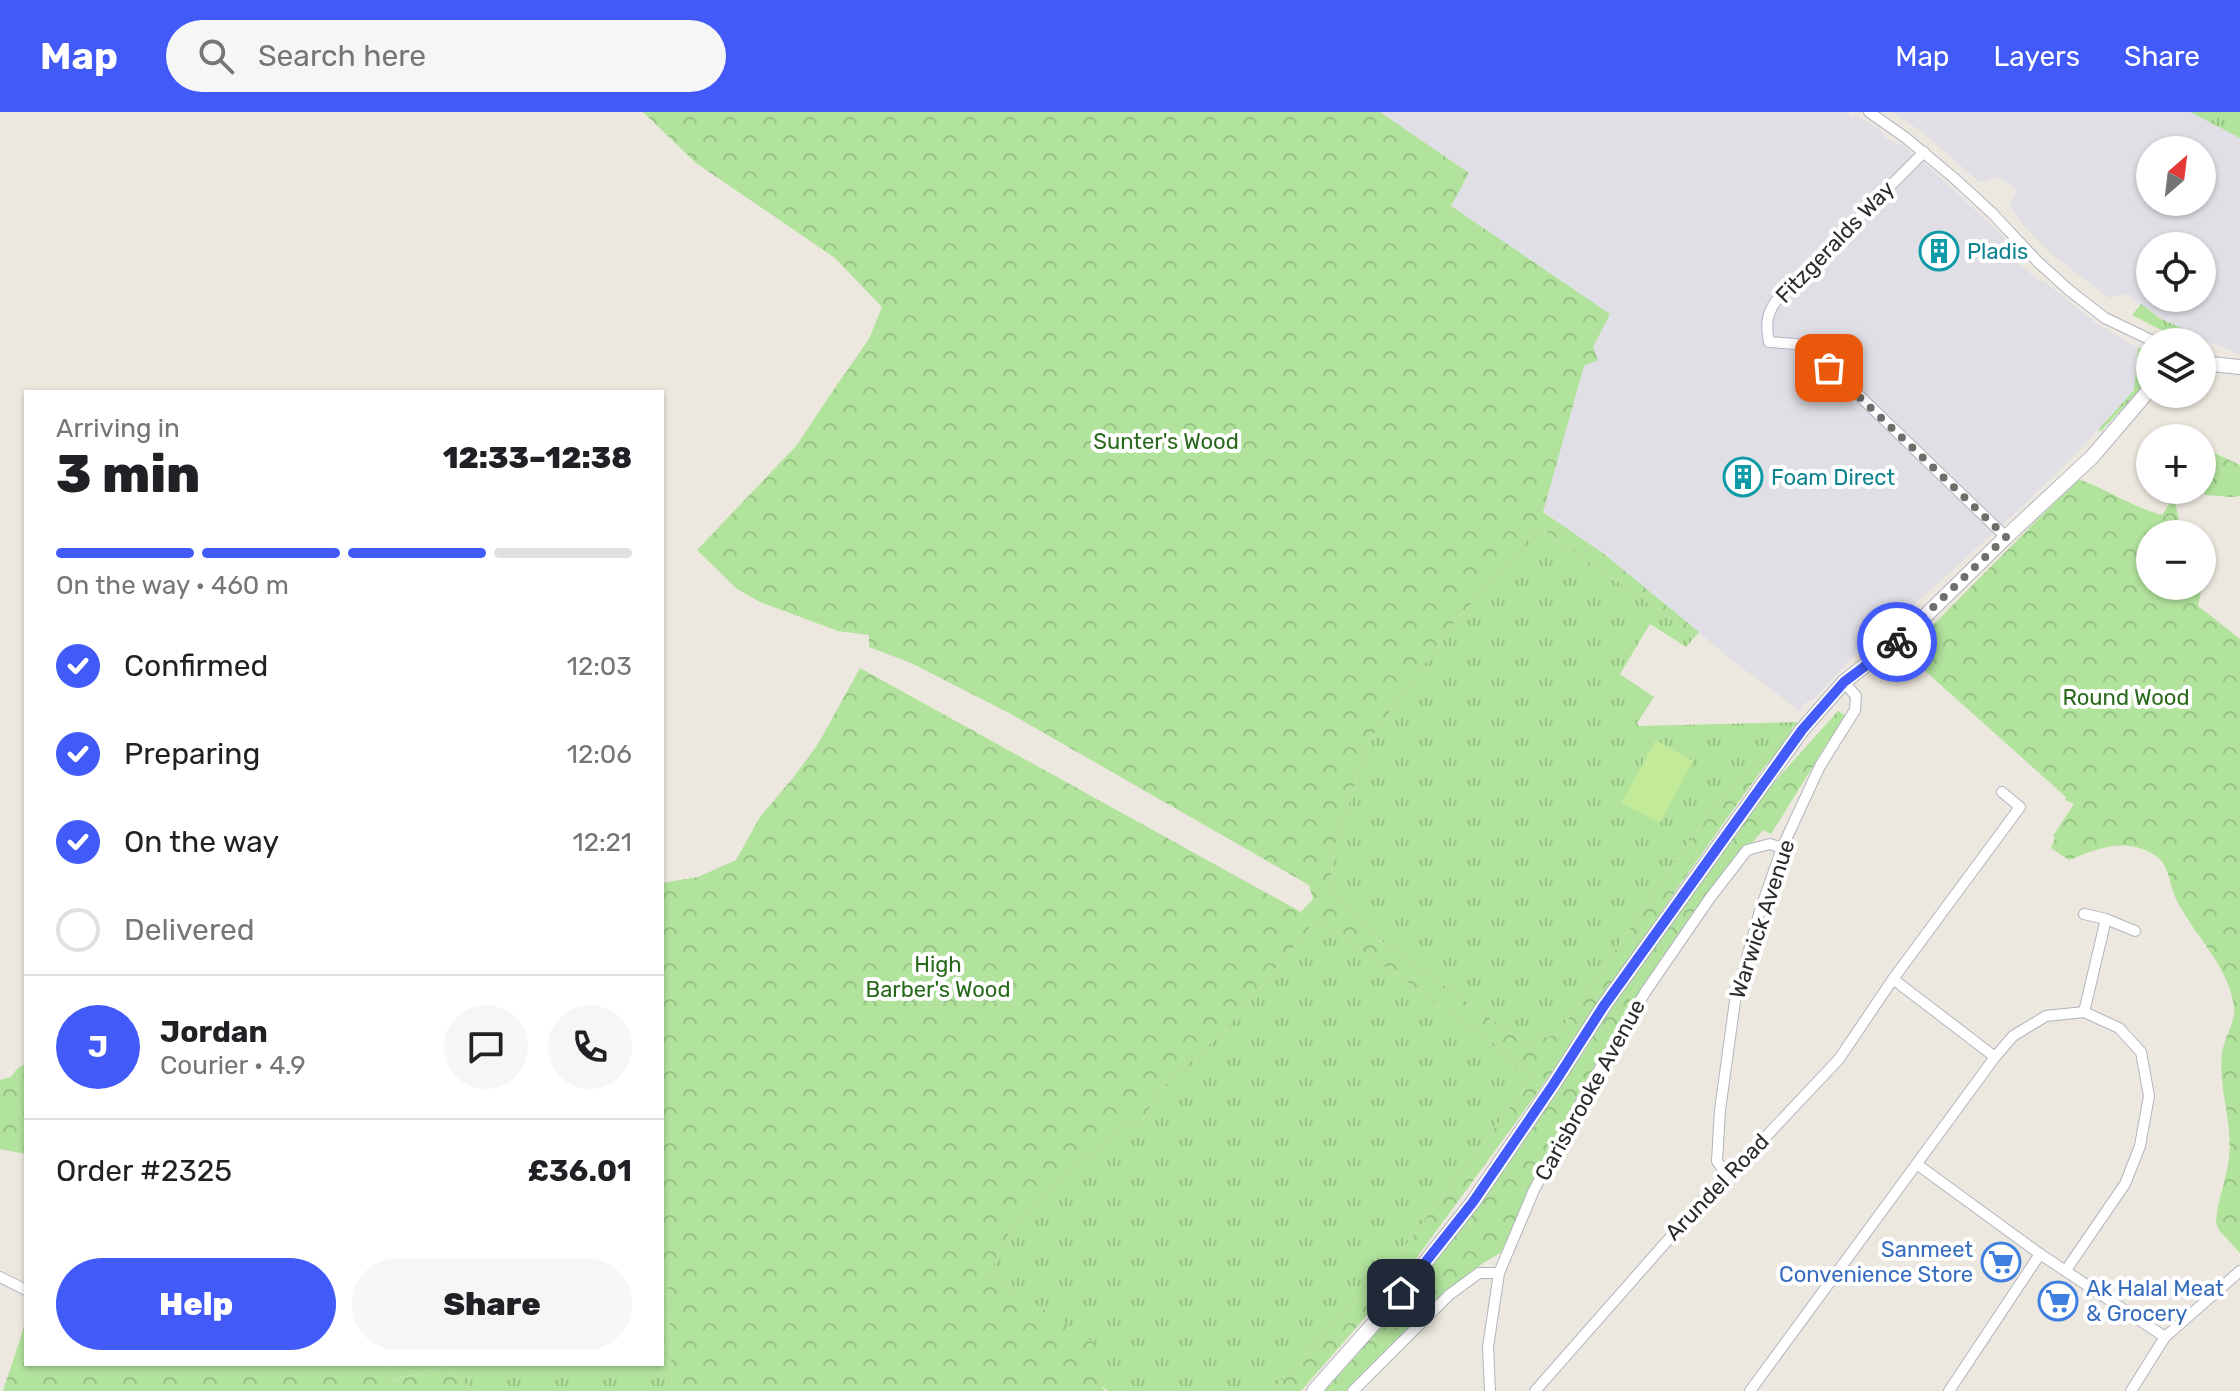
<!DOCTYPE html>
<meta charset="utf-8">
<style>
body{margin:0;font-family:Rubik,sans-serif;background:#f6f6f6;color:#202124;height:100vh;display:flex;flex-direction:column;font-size:30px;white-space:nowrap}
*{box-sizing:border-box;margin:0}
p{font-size:26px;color:#757577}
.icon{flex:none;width:44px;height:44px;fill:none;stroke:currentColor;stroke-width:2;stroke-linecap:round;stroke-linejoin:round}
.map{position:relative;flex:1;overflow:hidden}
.side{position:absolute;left:24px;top:278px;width:640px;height:976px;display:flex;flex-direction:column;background:#fff;border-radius:0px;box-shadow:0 2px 6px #0004}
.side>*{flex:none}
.needle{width:52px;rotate:28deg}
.controls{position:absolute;left:2136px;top:24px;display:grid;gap:16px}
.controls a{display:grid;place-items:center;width:80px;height:80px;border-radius:50%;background:#fff;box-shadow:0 2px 6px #0004;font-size:40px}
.pin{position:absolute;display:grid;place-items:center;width:68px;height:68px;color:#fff;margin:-34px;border-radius:16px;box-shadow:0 4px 12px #0006}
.courier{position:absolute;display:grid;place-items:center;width:80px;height:80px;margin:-40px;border:6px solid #415af8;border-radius:50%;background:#fff;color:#222;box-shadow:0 2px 10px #0007}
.summary em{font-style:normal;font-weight:800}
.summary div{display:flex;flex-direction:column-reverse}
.summary{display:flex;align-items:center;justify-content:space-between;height:136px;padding:0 32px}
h1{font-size:52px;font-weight:800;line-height:60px}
.bar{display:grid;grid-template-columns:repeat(4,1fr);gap:12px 8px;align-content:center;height:96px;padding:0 32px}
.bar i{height:10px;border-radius:6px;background:#e0e0e0}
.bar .active{background:#415af8}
.bar p{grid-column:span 4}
.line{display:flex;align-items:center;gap:20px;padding:0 32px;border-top:2px solid #e0e0e0}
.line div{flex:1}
.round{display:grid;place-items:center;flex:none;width:84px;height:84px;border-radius:42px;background:#f6f6f6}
ol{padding:0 32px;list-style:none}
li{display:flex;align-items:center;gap:24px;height:88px}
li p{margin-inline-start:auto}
li .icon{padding:8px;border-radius:50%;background:#415af8;color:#fff;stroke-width:4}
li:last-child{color:#757577}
li i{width:44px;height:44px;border:4px solid #e0e0e0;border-radius:50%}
.button{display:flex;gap:16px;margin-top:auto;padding:16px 32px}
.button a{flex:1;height:92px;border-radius:48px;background:#415af8;color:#fff;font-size:32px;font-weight:800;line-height:92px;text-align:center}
.button a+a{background:#f6f6f6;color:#202124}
header{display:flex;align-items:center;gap:48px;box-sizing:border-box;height:112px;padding:0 40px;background:#415af8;color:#fff}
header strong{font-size:38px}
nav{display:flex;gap:44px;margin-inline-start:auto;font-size:28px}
.search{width:560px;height:72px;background:#f6f6f6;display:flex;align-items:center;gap:20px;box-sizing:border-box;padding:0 28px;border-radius:44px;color:#757577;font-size:30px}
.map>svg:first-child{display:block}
</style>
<header>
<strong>Map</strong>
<div class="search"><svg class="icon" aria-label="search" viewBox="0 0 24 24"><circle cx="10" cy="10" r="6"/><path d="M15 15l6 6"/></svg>Search here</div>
<nav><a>Map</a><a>Layers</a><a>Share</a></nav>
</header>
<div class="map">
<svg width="2240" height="1279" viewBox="0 0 2240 1279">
<defs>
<pattern id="grass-tufts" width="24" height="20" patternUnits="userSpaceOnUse" patternTransform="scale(2)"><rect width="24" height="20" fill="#b1e39c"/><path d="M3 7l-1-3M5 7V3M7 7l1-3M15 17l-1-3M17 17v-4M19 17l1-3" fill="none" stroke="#98c387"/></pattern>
<pattern id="forest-crowns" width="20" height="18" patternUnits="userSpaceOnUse" patternTransform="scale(2)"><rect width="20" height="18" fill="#b1e39c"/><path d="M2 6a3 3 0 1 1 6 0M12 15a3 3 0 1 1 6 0" fill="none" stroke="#98c387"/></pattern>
</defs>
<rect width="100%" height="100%" fill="#ede8df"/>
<g fill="#e1dfe6" fill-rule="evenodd">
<path d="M1282 0H1845L1853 6 1856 2 1884 21 1883 24 1895 31 1901 32 1928 54 2008 129V142L2039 169 2045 170 2096 211 2138 236 2134 278 2074 344 2015 401 1905 501 1880 520 1872 517 1865 525 1860 538 1815 586 1802 593 1800 600 1761 569 1739 554 1604 442 1528 389Z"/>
<path d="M1892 0H2240V242L2201 227 2197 223 2161 207 2127 182 2109 186 2050 141 2019 108 2010 93 2017 78 1998 65 1985 70 1978 69 1926 23ZM2150 38H2202V90H2150ZM2150 134H2202V186H2150Z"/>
</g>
<g fill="url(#grass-tufts)">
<path d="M2190 0H2240V26Z"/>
<path d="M2141 192 2161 207 2197 223 2201 227 2194 230 2174 228 2175 225 2132 203Z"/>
<path d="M2138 236H2144L2150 240V267L2101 319 2098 318 2134 278Z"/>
<path d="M1539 415 1680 513 1694 526 1686 535 1650 512 1620 562 1654 585 1637 611 1639 614 1798 610 1709 701 1558 922 1525 931 1377 826 1337 785 1331 764 1335 733 1370 627 1458 506Z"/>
<path d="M1317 807 1495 932 1532 966 1387 1158 1271 1279H1108L1101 1273 1094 1231 989 1162 1011 1118 1086 1045 1122 1016 1143 1008 1160 978 1226 917Z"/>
<path d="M668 1168 672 1279H474L446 1255 388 1269 386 1252H662V1170Z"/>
</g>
<g fill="url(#forest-crowns)">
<path d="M643 0H1380L1469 61 1451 94 1610 202 1593 235 1598 248 1584 254 1543 400 1604 442 1699 520 1694 526 1680 513 1539 415 1458 506 1370 627 1335 733 1331 764 1337 785 1377 826 1525 931 1558 922 1709 701 1791 617 1799 619 1765 654 1740 688 1679 774 1540 977 1415 1148 1301 1279H1271L1387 1158 1532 966 1495 932 1317 807 1226 917 1160 978 1143 1008 1122 1016 1086 1045 1011 1118 989 1162 1095 1231 1101 1273 1105 1279H672L668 1169 662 1170V771L698 765 736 748 760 705 792 667 818 632 860 556 1301 800 1313 787 1309 773 1009 601 911 551 869 535V523L838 519 760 490 737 477 697 438 797 333 830 283 869 227 882 195 835 146 696 51Z"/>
<path d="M2206 337 2240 353V384L2232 385 2205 383C2200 374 2199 347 2206 337Z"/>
<path d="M2078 367C2107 377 2132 395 2162 403L2174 385 2180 413 2185 422H2150V474H2202L2198 494 2240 527V1141L2219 1118 2216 1111C2217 1088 2227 1067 2229 1045 2233 1011 2218 976 2222 941 2224 925 2236 911 2234 894 2228 853 2194 823 2176 787 2171 776 2170 763 2164 753 2162 747 2152 741 2145 738 2119 727 2094 738 2069 748L2051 736 2055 726 2053 724 2074 692 2065 688 2066 685 1905 541Z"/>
<path d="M1838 599 1845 603 1771 722 1763 718 1726 762 1650 865 1608 932 1549 1036 1502 1140 1483 1151 1431 1196 1348 1279H1324L1356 1244 1440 1142 1642 844 1742 706Z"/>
<path d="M26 951V1042L0 1037V968L11 965 16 958Z"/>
<path d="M26 1209V1252H386L389 1269 446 1255 474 1279H3Z"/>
</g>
<path fill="#c3ea98" d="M1656 628 1693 649 1660 711 1621 691Z"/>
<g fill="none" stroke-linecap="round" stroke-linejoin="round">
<defs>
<g id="street">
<path d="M1869 0 1906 26 1954 66 1992 101 2038 150 2070 179 2105 206 2155 230"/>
<path d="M1924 40 1776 189C1766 203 1766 213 1769 230L1796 232 1818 244 2006 425"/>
<path d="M2084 802 2106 807 2135 819"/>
<path d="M1893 867 1995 945"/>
<path d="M2084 900 2106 807"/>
<path d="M1918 1053 2040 1142 2165 1225"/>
<path d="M1726 1062 1717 1049 1720 998 1735 889 1759 802 1782 736 1820 654 1855 598 1856 584 1844 570"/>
<path d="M0 1165 26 1178"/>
<path d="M1353 1279 1449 1183 1479 1161H1499"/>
<path d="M1490 1279 1488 1235 1499 1161 1534 1078 1589 975 1646 879 1710 786 1747 738 1770 732 1782 736"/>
<path d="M1535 1279 1726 1062 1758 1033 1839 947 1893 867 2020 695 2002 680"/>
<path d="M1750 1279 1995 945 2013 924 2046 904 2084 900 2119 916 2141 940 2149 984 2140 1034 2125 1072 2066 1158"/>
<path d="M1949 1279 2040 1142"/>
<path d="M2131 1279 2165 1225 2240 1159"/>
</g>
<g id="secondary">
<path d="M2202 251 2240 255"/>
<path d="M1314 1279 1401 1181 1473 1090 1553 973 1603 895 1802 618 1844 570 1914 515 2006 425 2092 345 2150 277"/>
</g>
</defs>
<use href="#street" stroke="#b2b4bf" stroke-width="12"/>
<use href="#secondary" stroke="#b2b4bf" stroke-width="16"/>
<use href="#street" stroke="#fff" stroke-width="10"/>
<use href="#secondary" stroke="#fff" stroke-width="14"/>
</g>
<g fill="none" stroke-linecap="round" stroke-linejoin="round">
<path stroke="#706e6b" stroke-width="8" stroke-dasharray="0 14.4" d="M1829 256 2006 425 1897 530"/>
<path stroke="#415af8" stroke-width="10" d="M1401 1181 1473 1090 1553 973 1603 895 1802 618 1844 570 1897 530"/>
</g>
<defs>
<symbol id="building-ring" viewBox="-11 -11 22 22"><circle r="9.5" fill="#fff" stroke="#0f9aa8" stroke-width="1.5"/><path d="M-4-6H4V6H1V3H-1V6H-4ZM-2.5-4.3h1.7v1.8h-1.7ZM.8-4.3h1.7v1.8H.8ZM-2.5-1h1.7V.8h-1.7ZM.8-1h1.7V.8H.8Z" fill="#0f9aa8"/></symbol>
<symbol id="supermarket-ring" viewBox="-11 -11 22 22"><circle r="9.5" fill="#fff" stroke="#3f7fe0" stroke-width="1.5"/><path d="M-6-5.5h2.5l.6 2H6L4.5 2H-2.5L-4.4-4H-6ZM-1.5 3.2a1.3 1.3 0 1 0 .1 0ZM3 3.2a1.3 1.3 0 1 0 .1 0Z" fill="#3f7fe0"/></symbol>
</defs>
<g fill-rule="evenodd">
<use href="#building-ring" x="1917" y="117" width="44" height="44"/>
<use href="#building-ring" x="1721" y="343" width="44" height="44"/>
<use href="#supermarket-ring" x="1979" y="1128" width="44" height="44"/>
<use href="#supermarket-ring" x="2036" y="1167" width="44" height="44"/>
</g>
<g text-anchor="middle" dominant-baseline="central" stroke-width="8" stroke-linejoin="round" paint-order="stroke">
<g font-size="22" fill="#2c2c2c" stroke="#fff">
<text transform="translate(1835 130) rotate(-46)">Fitzgeralds Way</text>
<text transform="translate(1762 807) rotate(-72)">Warwick Avenue</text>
<text transform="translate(1590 978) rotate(-61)">Carisbrooke Avenue</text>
<text transform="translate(1717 1075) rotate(-46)">Arundel Road</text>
</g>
<g font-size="22" fill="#0d838f" stroke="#fff" text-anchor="start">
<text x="1967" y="139">Pladis</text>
<text x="1771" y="365">Foam Direct</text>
</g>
<g font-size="22" fill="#28691c" stroke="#fff">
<text x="1166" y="329">Sunter's Wood</text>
<text x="2126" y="585">Round Wood</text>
<text x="938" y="852">High<tspan x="938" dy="25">Barber's Wood</tspan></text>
</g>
<g font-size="22" fill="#366cbe" stroke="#fff" text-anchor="end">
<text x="1973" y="1137">Sanmeet<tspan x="1973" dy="25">Convenience Store</tspan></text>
<text x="2086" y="1176" text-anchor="start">Ak Halal Meat<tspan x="2086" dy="25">&amp; Grocery</tspan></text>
</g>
</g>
</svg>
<div class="controls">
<a><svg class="needle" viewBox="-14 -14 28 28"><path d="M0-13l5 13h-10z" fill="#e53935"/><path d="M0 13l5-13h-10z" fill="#757577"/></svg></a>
<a><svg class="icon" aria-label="locate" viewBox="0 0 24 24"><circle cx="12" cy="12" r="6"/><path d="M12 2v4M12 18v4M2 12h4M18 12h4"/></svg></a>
<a><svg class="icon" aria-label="layers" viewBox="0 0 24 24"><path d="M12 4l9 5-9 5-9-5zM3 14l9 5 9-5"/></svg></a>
<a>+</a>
<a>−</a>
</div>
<div class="pin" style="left:1829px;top:256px;background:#ea580c"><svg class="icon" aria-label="bag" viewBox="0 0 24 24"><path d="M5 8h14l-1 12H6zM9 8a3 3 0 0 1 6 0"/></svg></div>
<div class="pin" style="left:1401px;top:1181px;background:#1f2937"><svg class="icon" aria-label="home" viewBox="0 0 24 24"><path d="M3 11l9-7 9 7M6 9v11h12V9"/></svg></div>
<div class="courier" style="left:1897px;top:530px"><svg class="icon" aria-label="bike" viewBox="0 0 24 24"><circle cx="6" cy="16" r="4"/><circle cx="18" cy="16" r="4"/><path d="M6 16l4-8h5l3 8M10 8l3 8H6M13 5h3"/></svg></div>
<section class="side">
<div class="summary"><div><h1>3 min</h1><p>Arriving in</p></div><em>12:33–12:38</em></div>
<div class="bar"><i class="active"></i><i class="active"></i><i class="active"></i><i></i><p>On the way · 460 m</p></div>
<ol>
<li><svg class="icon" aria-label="check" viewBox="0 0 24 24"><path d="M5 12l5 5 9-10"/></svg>Confirmed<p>12:03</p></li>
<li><svg class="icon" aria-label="check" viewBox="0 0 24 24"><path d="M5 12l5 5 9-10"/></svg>Preparing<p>12:06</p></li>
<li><svg class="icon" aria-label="check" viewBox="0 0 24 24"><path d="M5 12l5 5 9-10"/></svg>On the way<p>12:21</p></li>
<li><i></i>Delivered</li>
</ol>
<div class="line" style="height:144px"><b class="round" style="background:#415af8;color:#fff">J</b><div><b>Jordan</b><p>Courier · 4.9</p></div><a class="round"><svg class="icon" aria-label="chat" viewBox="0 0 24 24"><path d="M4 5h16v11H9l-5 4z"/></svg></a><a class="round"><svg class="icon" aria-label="phone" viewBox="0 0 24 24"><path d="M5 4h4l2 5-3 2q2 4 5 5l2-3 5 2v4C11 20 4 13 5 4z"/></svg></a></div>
<div class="line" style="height:104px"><div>Order #2325</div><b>£36.01</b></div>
<div class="button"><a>Help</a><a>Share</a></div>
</section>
</div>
